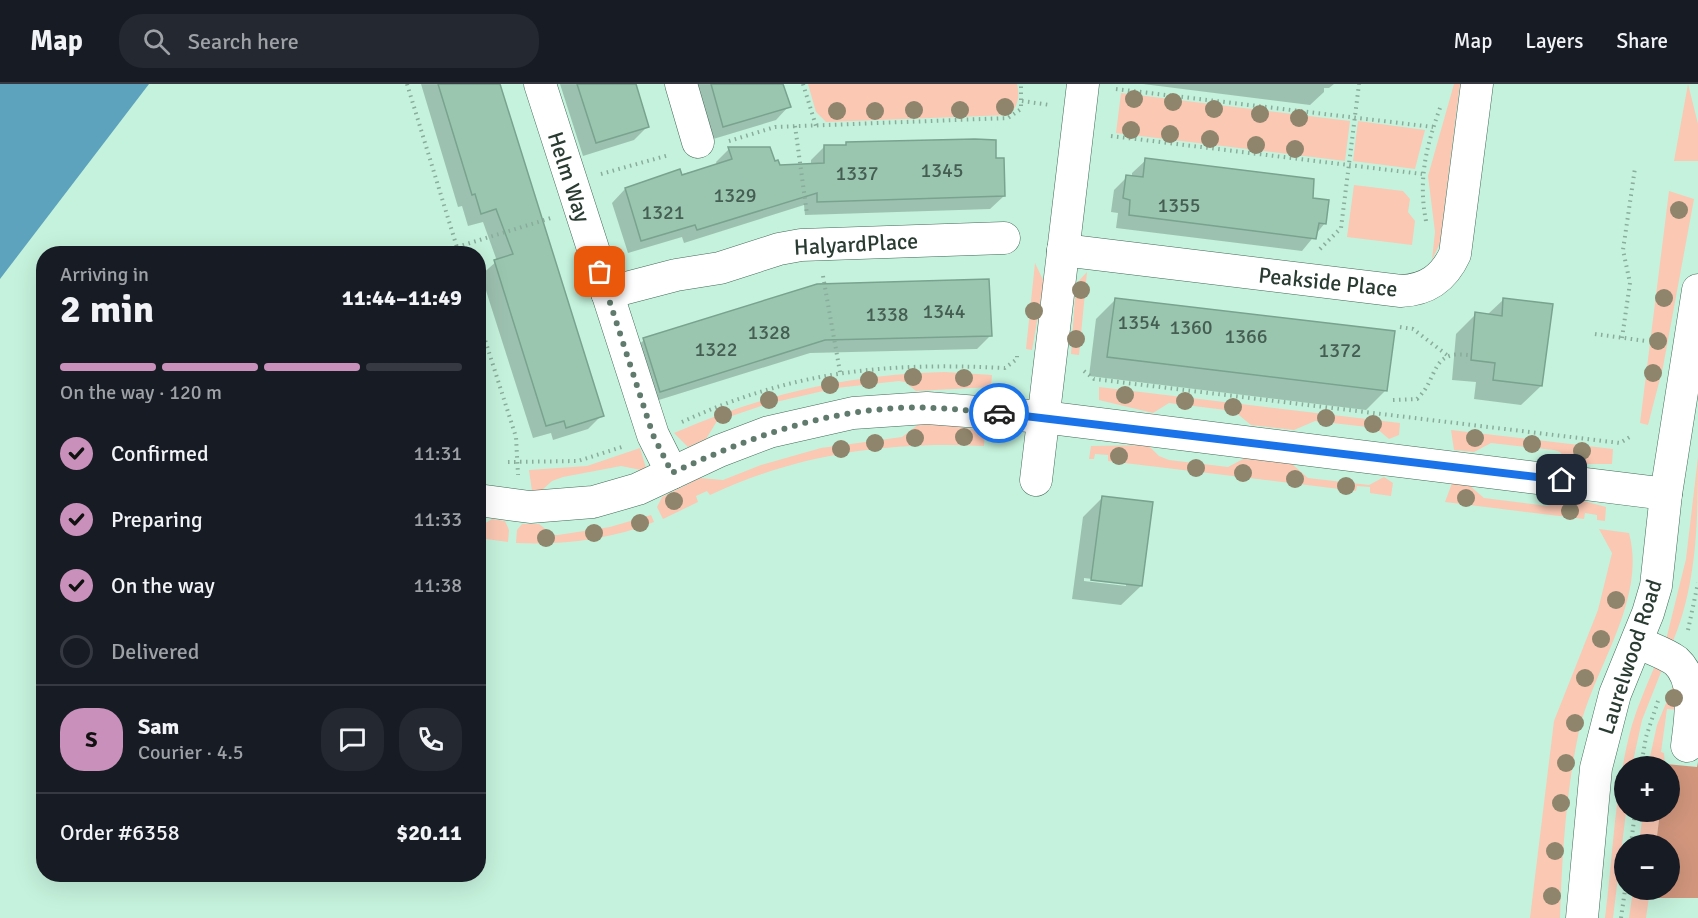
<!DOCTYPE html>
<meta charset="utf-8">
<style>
body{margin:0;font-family:Signika,sans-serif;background:#242831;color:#f1f3f6;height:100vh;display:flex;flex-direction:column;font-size:22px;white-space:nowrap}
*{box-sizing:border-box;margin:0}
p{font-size:20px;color:#9ea1a6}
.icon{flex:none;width:33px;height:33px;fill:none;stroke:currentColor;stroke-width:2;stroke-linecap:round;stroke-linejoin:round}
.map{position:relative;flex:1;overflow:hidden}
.side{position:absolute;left:36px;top:162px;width:450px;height:636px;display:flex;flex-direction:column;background:#171b24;border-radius:24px;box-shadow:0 6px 24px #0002}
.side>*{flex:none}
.fabs{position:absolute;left:1614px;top:672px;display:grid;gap:12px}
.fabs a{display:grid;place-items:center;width:66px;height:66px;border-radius:50%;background:#171b24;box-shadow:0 6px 24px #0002;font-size:30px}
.pin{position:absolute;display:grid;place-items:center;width:51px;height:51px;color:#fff;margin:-26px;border-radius:12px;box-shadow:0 3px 9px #0006}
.courier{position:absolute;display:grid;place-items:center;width:60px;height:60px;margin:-30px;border:4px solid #1a73e8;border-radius:50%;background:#fff;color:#222;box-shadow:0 2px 8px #0007}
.headline em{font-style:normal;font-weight:700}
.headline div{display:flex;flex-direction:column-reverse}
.headline{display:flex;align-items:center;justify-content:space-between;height:102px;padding:0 24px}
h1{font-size:39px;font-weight:700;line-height:45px}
.bar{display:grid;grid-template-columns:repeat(4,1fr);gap:9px 6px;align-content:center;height:72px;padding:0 24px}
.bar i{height:8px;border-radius:4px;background:#363941}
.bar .active{background:#c890ba}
.bar p{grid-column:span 4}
.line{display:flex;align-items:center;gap:15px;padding:0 24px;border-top:2px solid #363941}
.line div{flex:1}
.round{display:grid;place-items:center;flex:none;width:63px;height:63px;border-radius:24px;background:#242831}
ol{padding:0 24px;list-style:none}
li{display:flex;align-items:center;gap:18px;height:66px}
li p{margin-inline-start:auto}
li .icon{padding:6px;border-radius:50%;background:#c890ba;color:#111;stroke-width:4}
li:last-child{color:#9ea1a6}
li i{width:33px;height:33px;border:3px solid #363941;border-radius:50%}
header{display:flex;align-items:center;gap:36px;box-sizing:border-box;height:84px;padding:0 30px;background:#171b24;border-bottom:2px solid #363941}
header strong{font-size:28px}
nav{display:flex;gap:33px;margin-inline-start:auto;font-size:21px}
.search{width:420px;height:54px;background:#242831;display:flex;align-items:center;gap:15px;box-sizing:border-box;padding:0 21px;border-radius:24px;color:#9ea1a6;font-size:22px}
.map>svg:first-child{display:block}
</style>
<header>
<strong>Map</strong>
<div class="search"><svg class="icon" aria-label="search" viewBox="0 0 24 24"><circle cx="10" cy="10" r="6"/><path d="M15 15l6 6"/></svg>Search here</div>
<nav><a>Map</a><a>Layers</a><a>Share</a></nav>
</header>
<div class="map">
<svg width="1698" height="834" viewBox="0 0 1698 834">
<rect width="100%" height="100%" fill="#c5f2dc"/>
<g fill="#fbc8b3">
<path d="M808 0H1017C1020 12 1018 24 1008 31L826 38 816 28Z"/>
<path d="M1454 0H1460L1440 159 1432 176 1435 148 1428 92Z"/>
<path d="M1688 0 1698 40V77H1674Z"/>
<path d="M1121 9 1350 37 1345 77 1116 49Z"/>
<path d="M1358 37 1425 46 1415 85 1353 77Z"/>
<path d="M1354 101 1403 107 1410 115 1408 128 1415 137 1412 161 1347 153Z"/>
<path d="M1669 107 1694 115 1663 283 1648 341 1640 339Z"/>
<path d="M1035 179 1044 198 1032 266 1026 265Z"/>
<path d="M1087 188 1079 271 1071 270 1076 200Z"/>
<path d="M944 288 992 291 991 303 916 307 905 298 899 297 836 304 767 320 717 337 706 355 688 363 674 349C764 310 845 291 944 288Z"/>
<path d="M1099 303 1400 339 1399 351 1389 355 1376 344 1315 337 1294 346 1251 341 1234 327 1169 319 1153 329 1099 316Z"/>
<path d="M919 340H947L985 348 984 362C889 357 797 370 710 411L707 407 696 412 698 418 663 435 657 423 662 413 700 394 723 396 761 381 821 364 902 353Z"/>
<path d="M1451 346 1613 365 1612 380H1570L1560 368 1554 366 1491 359 1474 368 1454 366Z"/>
<path d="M1148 361 1159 372 1169 376 1228 383 1245 374H1251L1292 380 1308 394 1369 401 1384 393 1393 399 1391 412 1370 409V403L1357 402 1356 407 1108 377V371L1095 370 1094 375H1089L1091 362Z"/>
<path d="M640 364 646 384 641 386 621 382 563 393 552 397 541 407H532L529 386 587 382Z"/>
<path d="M1698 373C1698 437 1697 503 1671 562L1666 556 1686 475Z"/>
<path d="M1452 399 1469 401 1484 414 1547 422 1569 413 1606 423 1605 437 1597 436V431L1585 429 1584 435 1445 418Z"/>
<path d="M651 431 654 438C609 456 563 461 516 459L517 446 522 440H539L553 451H558L610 443Z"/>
<path d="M492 435 505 437 509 446 508 458 479 454V443Z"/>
<path d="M1599 445 1629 449C1647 516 1594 583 1579 647 1566 707 1562 772 1560 834H1530L1554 637 1598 526 1612 469Z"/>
<path d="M1663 583 1642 636 1632 682H1624L1626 728 1613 834H1605C1613 771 1615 702 1632 641 1638 621 1646 603 1654 584Z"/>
<path d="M1676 595 1682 626 1667 625 1661 668 1664 669 1665 682H1648L1657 641Z"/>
<path d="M1643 728H1660L1656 760H1639Z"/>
<path d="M1633 806H1650L1646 834H1629Z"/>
</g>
<path fill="#d2967d" d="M1698 678V814H1649L1650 806H1670V760H1656L1660 728H1670V682H1665L1666 680 1697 683Z"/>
<path fill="#5da3bd" d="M0 0H149L0 195Z"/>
<g fill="#0003" fill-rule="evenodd">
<path d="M421 0H499L602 331 588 345 553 356 551 349 533 354 481 191 497 177 483 138 468 142 462 122 458 123Z"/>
<path d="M560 0H635L648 42 634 56 583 72Z"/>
<path d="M695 0H782L789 22 776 36 710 56Z"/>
<path d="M1143 0H1334L1329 4H1324V8L1310 21Z"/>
<path d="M847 60 995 76 1004 112 990 125 805 131 804 121 684 159 682 153 628 169 612 119 625 105 717 81 716 78 729 65 779 83 811 81V76L824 63 844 62Z"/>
<path d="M1146 76 1311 115 1325 139 1302 167 1116 144 1118 129 1111 128 1114 106 1127 93H1132V89Z"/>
<path d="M1116 215 1386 306 1366 326 1089 292 1096 235Z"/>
<path d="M1504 215 1541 302 1521 321 1474 315 1476 298 1452 296 1456 250 1476 230 1487 231Z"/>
<path d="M991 251 977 265 810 269 646 320 630 269 644 256Z"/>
<path d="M1103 413 1141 502 1121 521 1072 515 1083 433ZM1084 494 1126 499V502L1084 497Z"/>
</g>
<g fill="#9ac6b0" stroke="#79a38e" stroke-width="1.5">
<path d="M438 0H500L604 332 566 344 564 337 546 342 494 176 513 170 496 125 481 130 475 110 472 111Z"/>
<path d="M577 0H636L649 43 596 59Z"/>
<path d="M711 0H783L791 23 723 43Z"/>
<path d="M975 55 996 56V74H1004L1005 112 817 118V109L697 146 695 141 641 157 625 104 680 85 682 91 732 75 728 63H770L775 77 778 76 780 81 824 79V61H846V58Z"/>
<path d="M1145 74 1314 95 1313 114 1329 116 1326 140 1319 139 1316 155 1129 131 1130 116 1123 114 1126 91 1143 93Z"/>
<path d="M989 195 992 252 825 256 660 308 643 254 817 200Z"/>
<path d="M1115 214 1395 247 1387 307 1107 273Z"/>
<path d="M1503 214 1553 220 1542 302 1493 296 1495 279 1471 276 1475 228 1502 232Z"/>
<path d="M1102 412 1153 418 1142 502 1091 496Z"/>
</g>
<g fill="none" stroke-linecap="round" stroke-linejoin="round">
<defs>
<g id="minor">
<path d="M540 0 653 351 672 389"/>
<path d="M681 0 698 58"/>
<path d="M1063 166 1401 207C1427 206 1444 194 1455 170L1477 0"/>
<path d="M607 209 676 191 720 184 779 165 801 161 1004 154"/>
<path d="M1036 396 1083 0"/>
<path d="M478 416 530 423 593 418 638 405 719 367 769 348 853 329 927 324 1043 333 1666 410"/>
<path d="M1637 558C1649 564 1665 569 1676 577 1698 597 1690 635 1687 662"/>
<path d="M1582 834 1596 684 1615 610 1648 529 1656 502 1666 410 1698 206"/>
</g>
</defs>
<use href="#minor" stroke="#426a58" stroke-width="33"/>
<g stroke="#89ac9b" stroke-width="4" stroke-dasharray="1.5 4.5" stroke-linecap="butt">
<path d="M407 0 459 170"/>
<path d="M803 0 816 42"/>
<path d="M1116 5 1433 43"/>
<path d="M1022 17 1050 21"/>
<path d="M795 42 807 130"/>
<path d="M1111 52 1422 90"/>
<path d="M729 57 775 43 1008 34 1021 25V0"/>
<path d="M601 90 669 71"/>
<path d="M1426 137C1418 96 1426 63 1440 24"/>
<path d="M457 163 551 134"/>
<path d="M1320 165 1341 144 1359 0"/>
<path d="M823 192 840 288"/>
<path d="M478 234 516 353 518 391"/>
<path d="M1400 243 1413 245 1447 271"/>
<path d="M1595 250 1646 257"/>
<path d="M1622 254 1630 199 1623 166 1635 84"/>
<path d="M1084 287 1094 295 1620 359 1633 351"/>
<path d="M1393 316 1417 315C1439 294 1430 266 1468 271"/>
<path d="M682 338C793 287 884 278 1005 284L1017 275V272"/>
<path d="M508 378 578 377 625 362"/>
<path d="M1688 546 1698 499"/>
<path d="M1641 682 1646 653 1658 617"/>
<path d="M1631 760 1635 728"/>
<path d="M1621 834 1625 806"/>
</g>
<use href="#minor" stroke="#fff" stroke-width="32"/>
</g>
<g fill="#8f856c">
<circle cx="1134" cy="15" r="9"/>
<circle cx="1173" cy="18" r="9"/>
<circle cx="1005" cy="23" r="9"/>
<circle cx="1214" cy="25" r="9"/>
<circle cx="914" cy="26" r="9"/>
<circle cx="960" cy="26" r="9"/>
<circle cx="837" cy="27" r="9"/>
<circle cx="875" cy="27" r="9"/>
<circle cx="1260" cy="30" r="9"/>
<circle cx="1299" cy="34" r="9"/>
<circle cx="1131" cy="46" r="9"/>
<circle cx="1170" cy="50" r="9"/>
<circle cx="1210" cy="55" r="9"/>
<circle cx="1256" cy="61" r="9"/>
<circle cx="1295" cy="65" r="9"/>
<circle cx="1679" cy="126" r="9"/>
<circle cx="1081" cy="206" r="9"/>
<circle cx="1664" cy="214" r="9"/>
<circle cx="1034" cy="227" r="9"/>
<circle cx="1076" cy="255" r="9"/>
<circle cx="1658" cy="257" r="9"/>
<circle cx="1653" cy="289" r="9"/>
<circle cx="913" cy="293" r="9"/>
<circle cx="964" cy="294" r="9"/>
<circle cx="869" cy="296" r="9"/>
<circle cx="830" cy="301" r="9"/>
<circle cx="1125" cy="311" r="9"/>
<circle cx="769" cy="316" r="9"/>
<circle cx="1185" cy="317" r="9"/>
<circle cx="1233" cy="323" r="9"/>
<circle cx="723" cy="331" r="9"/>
<circle cx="1326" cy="334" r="9"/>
<circle cx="1373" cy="340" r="9"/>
<circle cx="964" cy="353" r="9"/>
<circle cx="915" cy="354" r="9"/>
<circle cx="1475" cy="354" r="9"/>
<circle cx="875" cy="359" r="9"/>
<circle cx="1532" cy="360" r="9"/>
<circle cx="841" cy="365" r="9"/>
<circle cx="1582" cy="367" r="9"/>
<circle cx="1119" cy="372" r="9"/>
<circle cx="1196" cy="384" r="9"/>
<circle cx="1243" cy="389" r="9"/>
<circle cx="1295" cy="395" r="9"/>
<circle cx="1346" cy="402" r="9"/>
<circle cx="1466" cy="414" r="9"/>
<circle cx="674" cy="417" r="9"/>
<circle cx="1570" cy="427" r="9"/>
<circle cx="640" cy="439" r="9"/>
<circle cx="594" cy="449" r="9"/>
<circle cx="546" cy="454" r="9"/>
<circle cx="1616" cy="516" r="9"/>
<circle cx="1601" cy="555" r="9"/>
<circle cx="1585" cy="594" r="9"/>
<circle cx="1674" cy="614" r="9"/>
<circle cx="1575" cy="639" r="9"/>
<circle cx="1566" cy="679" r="9"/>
<circle cx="1561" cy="719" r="9"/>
<circle cx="1555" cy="767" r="9"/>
<circle cx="1552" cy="812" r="9"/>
</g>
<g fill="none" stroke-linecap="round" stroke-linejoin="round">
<path stroke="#607b6e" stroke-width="6" stroke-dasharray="0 10.8" d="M600 188 653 351 672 389C741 357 810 331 885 325 923 321 961 326 999 329"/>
<path stroke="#1a73e8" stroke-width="8" d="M999 329 1562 396"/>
</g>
<g text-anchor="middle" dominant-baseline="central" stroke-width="4.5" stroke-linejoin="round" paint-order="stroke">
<g font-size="20" fill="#455e52">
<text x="942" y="86">1345</text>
<text x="857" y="89">1337</text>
<text x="735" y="111">1329</text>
<text x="1179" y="121">1355</text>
<text x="663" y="128">1321</text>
<text x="944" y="227">1344</text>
<text x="887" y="230">1338</text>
<text x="1139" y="238">1354</text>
<text x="1191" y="243">1360</text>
<text x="769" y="248">1328</text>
<text x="1246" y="252">1366</text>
<text x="716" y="265">1322</text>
<text x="1340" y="266">1372</text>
</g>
<g font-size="22" fill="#293b32" stroke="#fff">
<text transform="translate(569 93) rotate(72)">Helm Way</text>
<text transform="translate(856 160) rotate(-3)">HalyardPlace</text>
<text transform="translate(1328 198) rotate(6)">Peakside Place</text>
<text transform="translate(1630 573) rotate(-72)">Laurelwood Road</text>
</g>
</g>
</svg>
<div class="fabs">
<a>+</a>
<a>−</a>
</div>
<div class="pin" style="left:600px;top:188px;background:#ea580c"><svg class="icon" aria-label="bag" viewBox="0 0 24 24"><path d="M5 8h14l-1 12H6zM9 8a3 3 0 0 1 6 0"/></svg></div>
<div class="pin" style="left:1562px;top:396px;background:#1f2937"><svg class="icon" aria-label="home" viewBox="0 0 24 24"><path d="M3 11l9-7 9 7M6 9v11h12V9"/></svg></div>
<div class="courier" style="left:999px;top:329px"><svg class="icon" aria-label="car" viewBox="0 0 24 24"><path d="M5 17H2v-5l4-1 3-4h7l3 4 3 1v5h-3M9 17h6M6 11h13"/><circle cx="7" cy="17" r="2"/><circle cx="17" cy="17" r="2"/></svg></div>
<section class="side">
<div class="headline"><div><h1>2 min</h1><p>Arriving in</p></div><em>11:44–11:49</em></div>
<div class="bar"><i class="active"></i><i class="active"></i><i class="active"></i><i></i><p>On the way · 120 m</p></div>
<ol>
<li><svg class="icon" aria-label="check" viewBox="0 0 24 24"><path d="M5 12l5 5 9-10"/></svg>Confirmed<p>11:31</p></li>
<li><svg class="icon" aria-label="check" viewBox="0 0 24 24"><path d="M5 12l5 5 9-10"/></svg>Preparing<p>11:33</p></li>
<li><svg class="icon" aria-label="check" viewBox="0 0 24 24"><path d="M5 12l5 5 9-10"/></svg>On the way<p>11:38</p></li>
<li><i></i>Delivered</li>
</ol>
<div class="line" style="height:108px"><b class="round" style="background:#c890ba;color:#111">S</b><div><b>Sam</b><p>Courier · 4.5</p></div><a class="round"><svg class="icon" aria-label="chat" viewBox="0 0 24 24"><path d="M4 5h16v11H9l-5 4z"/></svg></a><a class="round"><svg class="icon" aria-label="phone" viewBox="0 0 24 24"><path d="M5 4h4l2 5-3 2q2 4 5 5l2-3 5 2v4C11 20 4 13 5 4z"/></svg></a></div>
<div class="line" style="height:78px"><div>Order #6358</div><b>$20.11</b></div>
</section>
</div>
